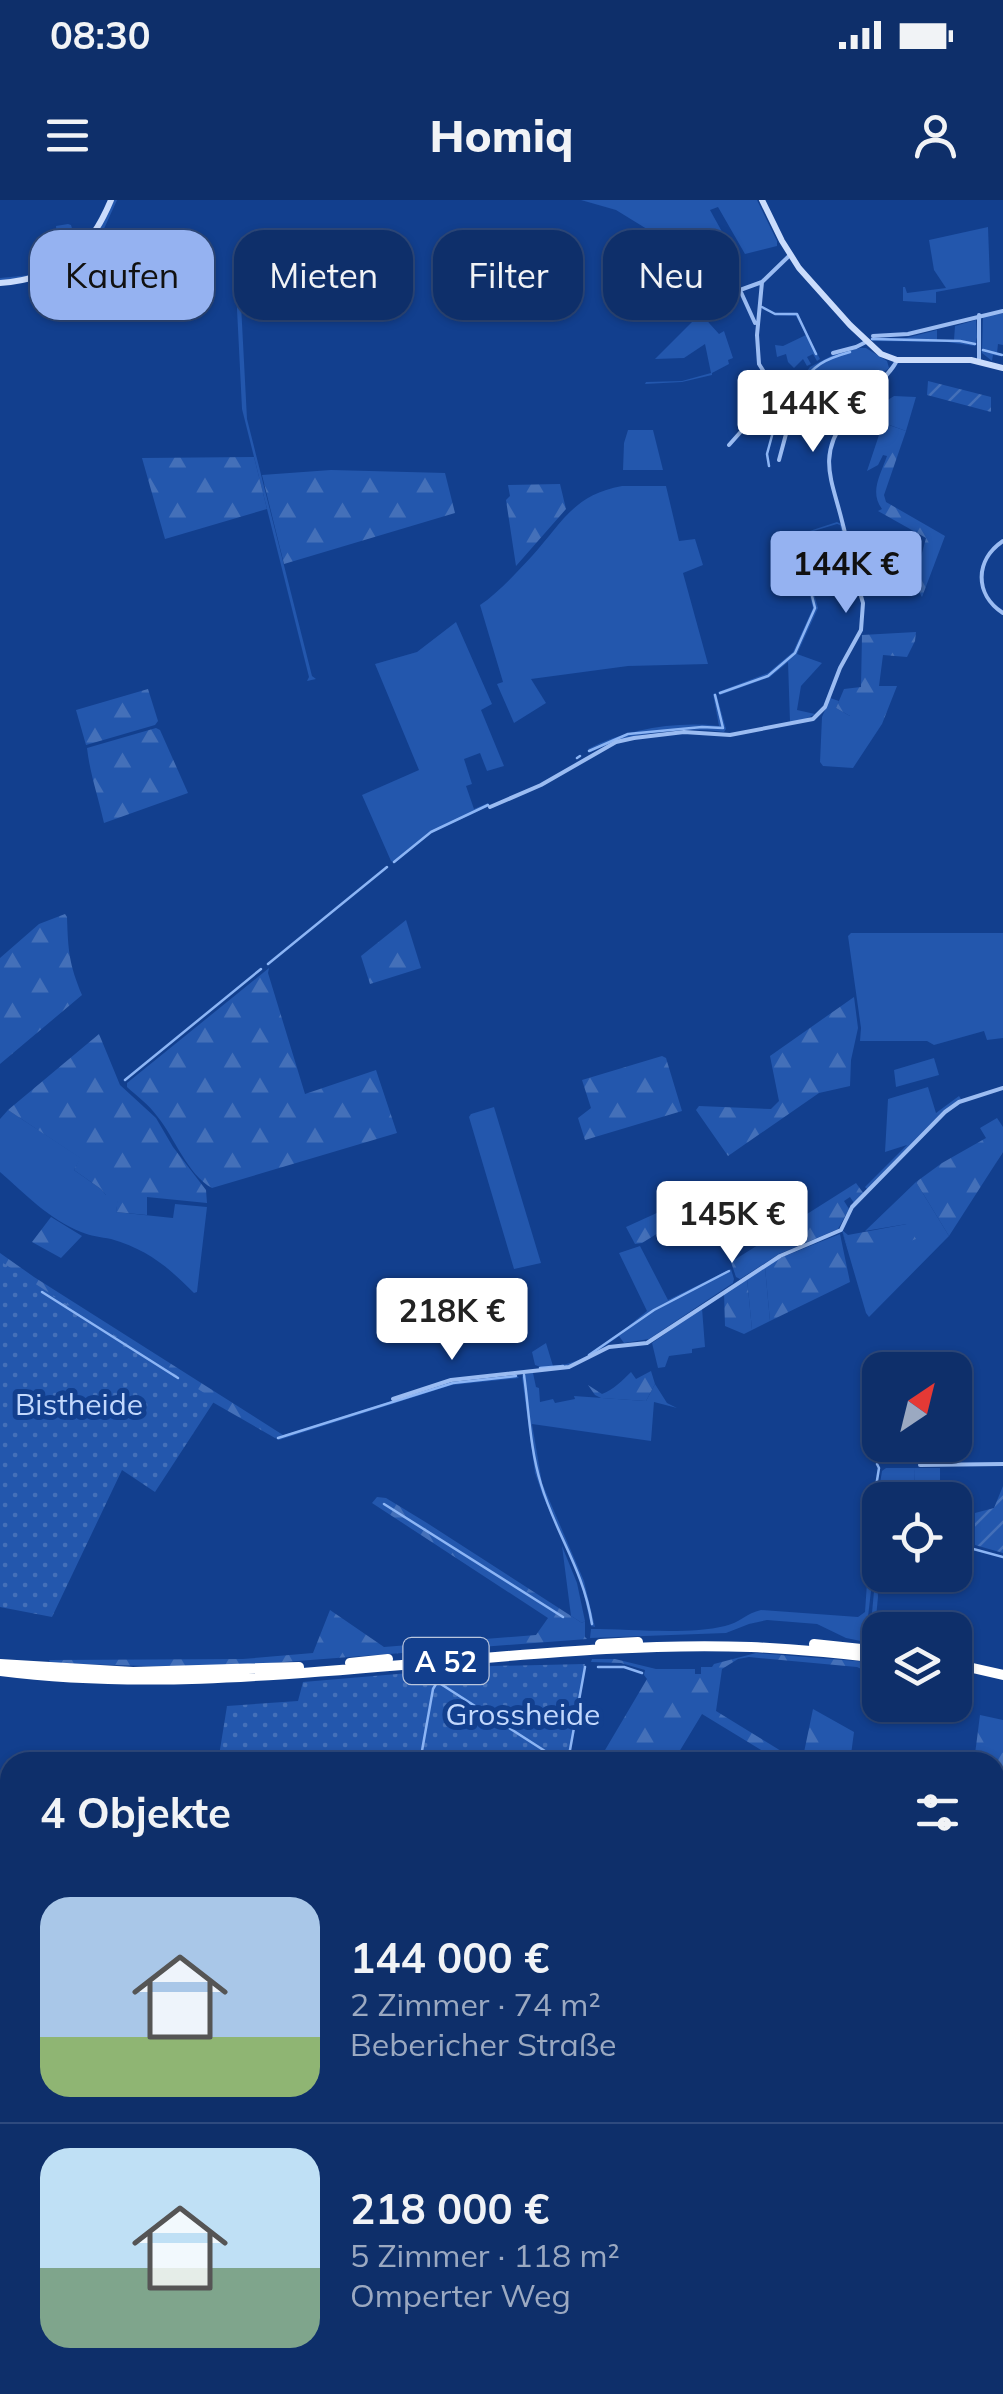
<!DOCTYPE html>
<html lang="de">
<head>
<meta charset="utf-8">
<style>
  :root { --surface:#0e2f6a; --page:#1c3b72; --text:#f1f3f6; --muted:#9ba9c1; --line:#2e4a7e; --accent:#95b2f1 }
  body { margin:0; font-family:Mulish,sans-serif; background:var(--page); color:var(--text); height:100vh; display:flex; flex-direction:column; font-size:38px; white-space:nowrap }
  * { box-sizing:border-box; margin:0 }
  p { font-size:32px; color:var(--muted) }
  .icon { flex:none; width:55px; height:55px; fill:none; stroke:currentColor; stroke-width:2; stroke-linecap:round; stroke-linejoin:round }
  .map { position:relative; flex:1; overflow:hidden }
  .drawer { position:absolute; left:0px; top:1552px; width:1005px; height:642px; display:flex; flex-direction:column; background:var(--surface); border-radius:30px 30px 0 0; box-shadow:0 2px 8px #0004,0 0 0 2px var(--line) }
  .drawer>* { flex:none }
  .banner { position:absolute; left:30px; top:30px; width:945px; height:90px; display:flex; gap:20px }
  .needle { width:65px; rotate:35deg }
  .buttons { position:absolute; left:862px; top:1152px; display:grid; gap:20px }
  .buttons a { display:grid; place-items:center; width:110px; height:110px; border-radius:20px; background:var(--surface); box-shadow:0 2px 8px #0004,0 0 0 2px var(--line); font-size:50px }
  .price { position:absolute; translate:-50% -85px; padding:0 22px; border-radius:10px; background:#fff; color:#222; font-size:32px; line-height:65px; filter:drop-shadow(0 2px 5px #0008) }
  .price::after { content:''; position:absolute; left:50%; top:60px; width:30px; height:22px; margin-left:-15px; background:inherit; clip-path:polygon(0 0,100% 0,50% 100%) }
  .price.on { background:var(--accent); color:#111 }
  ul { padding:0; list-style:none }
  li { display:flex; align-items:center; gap:30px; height:250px; padding:0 40px }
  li+li { border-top:2px solid var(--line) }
  li span { display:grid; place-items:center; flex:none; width:280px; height:200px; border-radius:30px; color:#555 }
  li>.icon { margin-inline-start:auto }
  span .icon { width:120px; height:120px; fill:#fffc; stroke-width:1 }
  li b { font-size:42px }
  h2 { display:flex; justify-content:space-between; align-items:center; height:120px; padding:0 40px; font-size:42px }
  .pill { padding:0 35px; border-radius:30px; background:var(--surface); box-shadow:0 2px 8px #0004,0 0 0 2px var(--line); font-size:35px; line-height:90px }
  .pill.on { background:var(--accent); color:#111 }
  .status { display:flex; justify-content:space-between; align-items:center; height:70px; padding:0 50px; background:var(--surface); direction:ltr }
  .status svg { height:28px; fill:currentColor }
  header { display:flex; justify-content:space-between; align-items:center; height:130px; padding:0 40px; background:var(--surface); font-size:45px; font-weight:800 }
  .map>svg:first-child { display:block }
  .grass { fill:#2357ad }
  .forest { fill:url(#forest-firs) }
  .park { fill:url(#park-dots) }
  .garden { fill:url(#garden-furrows) }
  .water { fill:url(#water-waves); stroke:#8cb5f5; stroke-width:2.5 }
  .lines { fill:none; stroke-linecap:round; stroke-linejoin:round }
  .stream { stroke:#8cb5f5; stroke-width:2.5 }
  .street { stroke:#9bbcf2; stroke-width:4 }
  .secondary { stroke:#cadcfc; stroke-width:6 }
  .highway { stroke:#fff; stroke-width:10 }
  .labels { text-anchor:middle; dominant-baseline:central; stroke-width:10; stroke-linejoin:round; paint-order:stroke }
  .shield { fill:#123f8e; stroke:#b8c5dd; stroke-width:2.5 }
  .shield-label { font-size:28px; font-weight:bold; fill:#fff }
  .park-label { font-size:30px; fill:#c2d8fd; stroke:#123f8e }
</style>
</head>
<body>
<div class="status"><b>08:30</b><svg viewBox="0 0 49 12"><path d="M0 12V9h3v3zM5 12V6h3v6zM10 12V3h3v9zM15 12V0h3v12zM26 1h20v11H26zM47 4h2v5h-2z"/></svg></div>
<header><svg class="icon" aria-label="menu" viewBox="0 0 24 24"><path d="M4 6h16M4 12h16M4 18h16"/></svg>Homiq<svg class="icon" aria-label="person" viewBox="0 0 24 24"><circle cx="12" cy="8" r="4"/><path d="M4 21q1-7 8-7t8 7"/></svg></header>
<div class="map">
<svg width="1003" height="2194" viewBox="0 0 1003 2194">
  <defs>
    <pattern id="forest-firs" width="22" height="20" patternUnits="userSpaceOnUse" patternTransform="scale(2.5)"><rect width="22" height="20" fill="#2357ad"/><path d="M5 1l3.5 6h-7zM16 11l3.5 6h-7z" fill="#4470b9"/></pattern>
    <pattern id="park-dots" width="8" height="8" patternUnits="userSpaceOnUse" patternTransform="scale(2.5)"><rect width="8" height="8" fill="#2357ad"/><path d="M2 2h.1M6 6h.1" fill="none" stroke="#4470b9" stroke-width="1.8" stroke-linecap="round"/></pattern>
    <pattern id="garden-furrows" width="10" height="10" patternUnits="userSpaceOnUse" patternTransform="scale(2.5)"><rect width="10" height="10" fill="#2357ad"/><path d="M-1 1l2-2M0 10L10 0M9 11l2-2" fill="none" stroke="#4470b9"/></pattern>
    <pattern id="water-waves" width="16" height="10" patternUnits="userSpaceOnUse" patternTransform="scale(2.5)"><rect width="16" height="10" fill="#2d4e89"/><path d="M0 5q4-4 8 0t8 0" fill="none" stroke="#4c699b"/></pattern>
  </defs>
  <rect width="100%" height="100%" fill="#123f8e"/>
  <!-- grass -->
  <path class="grass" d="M 114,0 L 117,0 L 103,31 L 125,38 L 128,32 L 132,33 L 134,29 L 140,31 L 133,51 L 110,70 L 76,66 L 75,58 L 98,32 Z
    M 581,0 L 757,0 L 777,41 L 777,46 L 745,54 L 718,7 L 710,10 L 736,57 L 707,66 L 616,10 Z
    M 68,24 L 71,25 L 74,35 L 93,31 C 61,69 49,74 0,81 L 0,78 L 30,75 L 59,61 L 56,26 Z
    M 988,27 L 990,82 L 936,92 L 936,103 L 903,101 L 903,87 L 905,87 L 907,93 L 946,88 L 934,70 L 929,40 Z
    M 174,48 L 201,55 L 197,69 L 115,70 L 140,49 L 169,60 Z
    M 239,66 L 247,219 L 312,476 L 316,479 L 307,481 L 309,477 L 242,209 L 235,69 Z
    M 723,91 L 701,114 L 719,134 L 724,131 L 733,158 L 728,160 L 729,164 L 712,173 L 712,175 L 682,182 L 645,184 L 646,182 L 682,181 L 711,173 L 705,144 L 684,158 L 655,159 Z
    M 762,106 L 776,113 L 797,114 L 820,159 L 817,161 L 813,154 L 807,157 L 811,164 L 807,166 L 803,159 L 794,168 L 788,162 L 786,154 L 777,157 L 775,145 L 783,146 L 806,135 L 796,116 L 775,115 Z
    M 1003,113 L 1003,145 L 998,144 L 997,153 L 1003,154 L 1002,156 L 993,155 L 992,161 L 982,153 L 983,116 Z
    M 976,120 L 977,137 L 975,146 L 947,142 L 872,141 L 871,138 L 906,138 L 937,130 L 937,141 L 954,140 L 955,126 Z
    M 860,148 L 866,148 L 887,161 L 889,168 L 870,184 L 868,172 L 855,172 L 855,187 L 849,195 L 850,199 L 822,189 L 799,192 L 784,188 L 796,185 L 810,167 L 835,154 Z
    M 894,196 L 916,197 L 906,231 L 884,223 L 881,228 L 878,228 L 888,207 L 883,203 Z
    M 628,230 L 653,230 L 663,270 L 623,270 L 624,243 Z
    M 622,286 L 666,286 L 679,341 L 695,339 L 703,365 L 683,373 L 708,464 L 628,466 L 531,479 L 546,503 L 514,523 L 497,484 L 503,482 L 480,405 C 498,393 517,372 532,356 C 562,323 573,295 622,286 Z
    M 837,322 L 841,324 L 846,350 L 840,325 L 837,324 L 814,331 L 822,362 L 807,368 L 818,408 L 797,454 L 822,463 L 801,486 L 797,510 L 815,514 L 806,519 L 790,522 L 788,462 L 770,477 L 720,495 L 718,492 L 768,473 L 793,452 L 813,408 L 803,369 L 787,375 L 779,341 Z
    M 456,422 L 492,504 L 481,510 L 504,566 L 487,571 L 480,553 L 464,559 L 472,584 L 466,586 L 474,609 L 488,603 L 489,606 L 431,633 L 395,663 L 391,661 L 362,595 L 419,570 L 375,464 L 417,452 Z
    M 716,493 L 726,529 L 724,532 C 680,526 631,532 591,552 L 588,549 C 627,529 675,521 719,526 L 713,494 Z
    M 830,498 L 839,501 L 836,508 L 850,516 L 850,524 L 882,524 L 853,568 L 823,566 L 820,562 L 822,517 Z
    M 851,733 L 1003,733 L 1003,838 L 987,840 L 984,831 L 934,845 L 927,841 L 860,841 L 861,828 L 848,736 Z
    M 934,858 L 939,875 L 896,887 L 894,870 Z
    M 928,887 L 936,913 L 959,896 L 961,899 L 934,921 L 868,990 L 865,987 L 907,945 L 885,952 L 888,899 Z
    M 494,907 L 541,1063 L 514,1069 L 469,917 L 471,914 Z
    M 8,910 L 81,958 L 74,970 L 101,989 L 106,995 L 119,995 L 116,1012 L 173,1018 L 175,1004 L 207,1007 L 197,1092 L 194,1093 C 167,1066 148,1050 111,1039 C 101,1037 90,1036 81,1032 C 50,1020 24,993 0,972 L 0,919 Z
    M 916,982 L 949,1036 L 869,1117 L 866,1113 L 842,1031 L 853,1061 L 907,1024 L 865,1031 Z
    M 640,1046 L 668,1100 L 731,1069 L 734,1079 L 733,1083 L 649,1139 L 624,1143 L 619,1136 C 596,1153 564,1177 535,1165 L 532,1152 L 546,1143 L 553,1166 C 590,1164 619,1133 647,1111 L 619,1053 Z
    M 765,1067 L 770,1121 L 752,1130 L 747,1078 Z
    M 702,1108 L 705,1147 L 692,1149 L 692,1153 L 669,1156 L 665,1167 L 658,1168 L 652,1143 Z
    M 533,1173 L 536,1187 L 539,1188 L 540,1202 L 553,1199 L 555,1203 L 575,1199 L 574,1196 L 646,1201 L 655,1184 L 667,1203 L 677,1208 L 654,1202 L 651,1241 L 532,1224 L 542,1283 L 584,1381 L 595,1427 L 591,1426 L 581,1382 L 543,1296 L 535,1273 L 522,1177 L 525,1174 Z
    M 516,1175 L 519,1178 L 452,1185 L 279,1240 L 275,1238 L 452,1182 Z
    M 914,1268 L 940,1268 L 940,1300 L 915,1300 Z
    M 875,1325 L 878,1397 L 874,1438 L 880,1440 L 880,1445 L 846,1438 L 817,1424 L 767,1420 L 749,1424 L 726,1433 L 590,1438 L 591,1429 C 631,1429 688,1435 725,1426 C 739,1423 747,1413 761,1410 L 858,1417 L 865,1412 L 870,1339 L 871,1391 L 866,1434 L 870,1435 L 874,1391 Z
    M 562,1346 L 577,1383 L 585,1421 L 582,1423 L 571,1416 Z"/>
  <!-- forest -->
  <path class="forest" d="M 883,223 L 906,231 L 884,295 L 886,302 L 945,336 L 922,397 L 914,383 L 926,338 L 878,311 L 882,309 C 869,292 881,274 887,256 L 883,255 L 878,265 L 867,271 Z
    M 254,257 L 267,309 L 165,339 L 142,258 Z
    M 331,270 L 445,273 L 455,313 L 284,364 L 262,275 Z
    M 560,284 L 566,309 L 516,366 L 506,300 L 510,296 L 508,285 Z
    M 916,432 L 915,441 L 907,457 L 883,455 L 879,486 L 897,486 L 882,524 L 849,524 L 850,516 L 836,508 L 844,489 L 861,487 L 862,435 Z
    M 148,489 L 158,521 L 155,525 L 86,545 L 76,510 Z
    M 156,528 L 160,530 L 188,593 L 104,623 C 98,596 90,574 87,548 Z
    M 65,714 L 67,717 C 68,750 69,764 82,795 L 0,864 L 0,758 L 39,724 Z
    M 406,720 L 421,768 L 370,784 L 361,756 Z
    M 269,768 L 268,773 L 305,894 L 376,870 L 397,933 L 212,988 C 187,974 175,938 157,916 C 149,905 137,896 127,887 L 127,883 Z
    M 854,797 L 858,828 L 851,860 L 850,886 L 819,893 L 728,956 L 696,910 L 699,906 L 771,909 L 779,901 L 770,856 Z
    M 99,834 L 120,885 L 156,918 L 173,947 L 206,990 L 207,1003 L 147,997 L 147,1015 L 116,1012 L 118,995 L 106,995 L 101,989 L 74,970 L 80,958 L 8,910 Z
    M 662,856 L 666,858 L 682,911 L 585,940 L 578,918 L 591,908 L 582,880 Z
    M 997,918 L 1003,927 L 1003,952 L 949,1036 L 916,982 L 942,963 L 986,938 L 980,928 Z
    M 856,983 L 864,994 L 854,1003 L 850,997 L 844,1001 L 849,1009 L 838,1029 L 779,1054 L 740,1079 L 736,1077 L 731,1062 Z
    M 692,997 L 697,1009 L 642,1043 L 635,1044 L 626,1027 Z
    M 51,1017 L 82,1036 L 61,1058 L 32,1042 Z
    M 907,1024 L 916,1039 L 852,1062 L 842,1030 L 848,1035 Z
    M 840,1034 L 850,1082 L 770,1121 L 765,1067 L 780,1058 Z
    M 0,1053 L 34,1077 L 283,1235 L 275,1238 L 186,1187 L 0,1113 Z
    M 747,1078 L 752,1130 L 744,1134 L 725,1126 L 724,1092 Z
    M 651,1171 L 655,1184 L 646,1201 L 601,1198 L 595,1195 L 588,1185 L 602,1194 C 613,1190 623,1180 631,1172 L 636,1179 Z
    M 886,1268 L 914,1268 L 915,1300 L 880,1300 L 880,1321 L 875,1316 L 882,1271 Z
    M 377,1297 L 386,1298 L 427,1323 L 582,1423 L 585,1421 L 585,1437 L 587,1439 L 271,1463 L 178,1467 L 50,1463 L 49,1460 L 243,1459 L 313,1453 L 330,1410 L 384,1447 L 536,1435 L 548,1418 L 372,1303 Z
    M 756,1453 L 880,1463 L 880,1470 L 871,1469 L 866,1471 L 857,1467 L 749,1457 L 738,1459 L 722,1469 L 716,1511 L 799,1562 L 781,1562 L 702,1514 L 673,1562 L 598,1562 L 647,1479 L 644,1475 L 645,1470 L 621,1463 L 591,1462 L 592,1459 L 615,1459 L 656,1469 L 695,1469 L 695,1474 L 701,1474 L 701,1467 L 712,1467 L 714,1464 Z
    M 813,1509 L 854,1532 L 850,1562 L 802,1562 Z
    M 980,1515 L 1003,1520 L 1003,1572 L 996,1578 L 995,1562 L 974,1562 Z
    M 995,1580 L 1003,1581 L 1003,1683 L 995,1680 Z"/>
  <!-- park -->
  <path class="park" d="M 0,1061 L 215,1200 L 155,1292 L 122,1270 L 52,1417 L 0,1407 Z
    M 585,1464 L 568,1562 L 218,1562 L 227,1506 L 298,1501 L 303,1482 L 492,1466 Z"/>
  <!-- garden -->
  <path class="garden" d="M 928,181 L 991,197 L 991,212 L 927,195 Z
    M 1003,1286 L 1003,1353 L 975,1345 L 975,1313 L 994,1308 Z
    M 4,1968 L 10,1976 L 10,2124 L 6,2126 L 0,2115 L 0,1970 Z"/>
  <!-- water -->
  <path class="water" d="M 805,335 L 812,343 L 816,358 L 790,368 L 784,343 Z"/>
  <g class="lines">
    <!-- stream -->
    <path class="stream" d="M 655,31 L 705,63
      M 762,107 L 775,114 L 797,114 L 816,154
      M 872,139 L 960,141 L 975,144
      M 983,150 L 1002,155
      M 787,190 L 799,187 C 813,165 825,159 850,152
      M 769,266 L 767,254 L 783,195
      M 720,493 L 768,476 L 795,453 L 815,408 L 805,368
      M 589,551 L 628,534 L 702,527 L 723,528 L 715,495
      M 577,558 L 580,556
      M 394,662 L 431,632 L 488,605
      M 268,764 L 387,667
      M 125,880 L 261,769
      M 42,1092 L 178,1178
      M 589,1155 L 654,1110 L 729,1071
      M 540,1168 L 563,1166
      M 524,1175 C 529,1211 530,1249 541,1284 C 556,1335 583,1368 592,1424
      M 878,1226 L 881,1258 L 878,1261
      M 278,1238 L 453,1183 L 516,1176
      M 384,1304 L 563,1417
      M 870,1324 L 879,1268 L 877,1264
      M 879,1325 L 880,1325
      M 955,1344 L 1003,1357
      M 598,1467 L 624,1467 L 642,1473
      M 433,1479 L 562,1562
      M 568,1561 L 585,1467
      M 420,1562 L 433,1489 L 436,1484"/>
    <!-- street -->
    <path class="street" d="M 762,82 L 757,135 L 759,164 L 764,172 L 786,192 L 798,195 L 822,192 L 857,205
      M 725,87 L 740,90 L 755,123
      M 740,90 L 762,82 L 790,55
      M 873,136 L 908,134 L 1003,111
      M 833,153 L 856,147 L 866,142
      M 979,161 L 979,115
      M 729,245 L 762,208 L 782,190
      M 779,260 L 786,234 L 783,223 L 798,195
      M 1003,341 C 975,360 974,394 1003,413
      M 490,607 L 541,585 L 616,542 L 634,538 L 684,532 L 730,535 L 813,519 L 825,507 L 840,468 L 861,430 L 863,403 C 855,376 849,348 842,321 C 832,280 817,256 846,218 C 858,202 892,174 897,160
      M 393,1199 L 451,1180 L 569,1167 L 609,1147 L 647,1143 L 780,1056 L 841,1030 L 852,1007 L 945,912 L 959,902 L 1003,888
      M 920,1265 L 1003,1264
      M 995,1954 L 1003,1956
      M 995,2079 L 1002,2035
      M 995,2121 L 1003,2122
      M 0,2130 L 10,2125
      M 995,2167 L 1003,2170
      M 204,2185 L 208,2194
      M 321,2194 L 322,2185
      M 410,2194 L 412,2185
      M 468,2194 L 468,2185
      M 820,2194 L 822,2185
      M 900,2194 L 901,2185"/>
    <!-- secondary -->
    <path class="secondary" d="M 762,0 L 782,41 L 799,68 L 850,125 L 881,154 L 897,160 L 971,160 L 1003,168
      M 0,83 C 58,79 89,53 111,0
      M 0,1950 L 10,1965
      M 995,2034 L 1003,2035
      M 151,2185 L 156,2194"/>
    <!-- highway -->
    <path class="highway" d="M 600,1444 L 638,1442
      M 814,1444 L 880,1451
      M 350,1463 L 388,1459
      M 0,1464 L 133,1472 L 299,1467
      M 955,1464 L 1003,1475
      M 0,1471 C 141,1489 284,1475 425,1463 C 533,1454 643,1443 751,1447 C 794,1449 837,1453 880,1458"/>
  </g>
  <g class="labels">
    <!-- shield labels -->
    <rect class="shield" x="403.5" y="1438" width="85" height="46" rx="8"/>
    <g class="shield-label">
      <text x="446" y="1461">A 52</text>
    </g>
    <!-- park labels -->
    <g class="park-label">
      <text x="79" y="1204">Bistheide</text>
      <text x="523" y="1514">Grossheide</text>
    </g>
  </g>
</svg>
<div class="buttons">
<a><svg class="needle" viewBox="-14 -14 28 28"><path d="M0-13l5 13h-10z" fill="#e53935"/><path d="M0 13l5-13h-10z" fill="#9ba9c1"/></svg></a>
<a><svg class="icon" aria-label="locate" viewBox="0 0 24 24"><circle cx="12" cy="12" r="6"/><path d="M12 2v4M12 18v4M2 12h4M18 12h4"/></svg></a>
<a><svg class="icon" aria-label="layers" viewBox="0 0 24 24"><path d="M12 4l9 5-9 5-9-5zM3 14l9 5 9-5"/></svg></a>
</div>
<b class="price" style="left:813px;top:255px">144K €</b>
<b class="price on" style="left:846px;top:416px">144K €</b>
<b class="price" style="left:732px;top:1066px">145K €</b>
<b class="price" style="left:452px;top:1163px">218K €</b>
<div class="banner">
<a class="pill on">Kaufen</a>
<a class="pill">Mieten</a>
<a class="pill">Filter</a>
<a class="pill">Neu</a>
</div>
<section class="drawer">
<h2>4 Objekte<svg class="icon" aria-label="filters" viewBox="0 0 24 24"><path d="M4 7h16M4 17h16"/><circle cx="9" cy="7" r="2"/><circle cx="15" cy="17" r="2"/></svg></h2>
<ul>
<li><span style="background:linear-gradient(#a9c7e8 70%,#8fb573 0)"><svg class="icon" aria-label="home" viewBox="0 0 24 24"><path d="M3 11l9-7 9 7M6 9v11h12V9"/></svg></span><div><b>144 000 €</b><p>2 Zimmer · 74 m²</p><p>Bebericher Straße</p></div></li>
<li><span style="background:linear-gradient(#bfe0f5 60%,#7fa58c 0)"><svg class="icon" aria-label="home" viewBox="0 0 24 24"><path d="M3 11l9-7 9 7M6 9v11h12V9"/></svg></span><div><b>218 000 €</b><p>5 Zimmer · 118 m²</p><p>Omperter Weg</p></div></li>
</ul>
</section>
</div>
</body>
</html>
